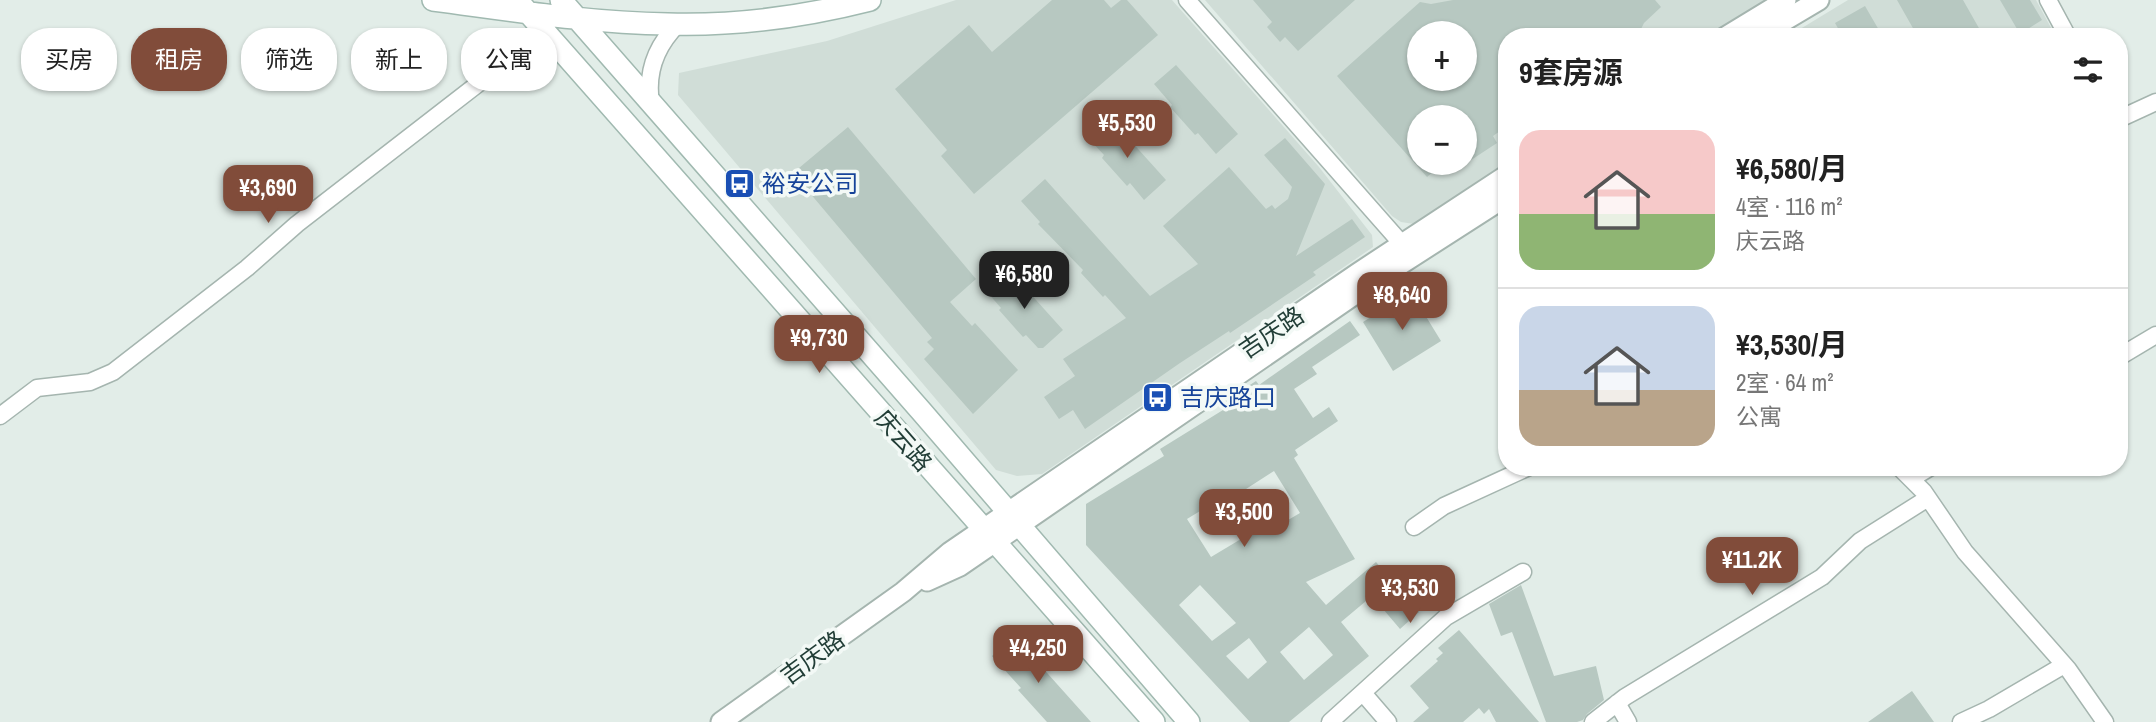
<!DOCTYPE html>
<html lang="zh">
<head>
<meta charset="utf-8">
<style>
  :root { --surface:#fff; --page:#f6f6f6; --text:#222; --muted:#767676; --line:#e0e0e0; --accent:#814c3a }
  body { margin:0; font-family:"Archivo Narrow","Noto Sans SC",sans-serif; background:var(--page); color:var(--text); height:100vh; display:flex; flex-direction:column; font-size:26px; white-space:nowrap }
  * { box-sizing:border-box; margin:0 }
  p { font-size:23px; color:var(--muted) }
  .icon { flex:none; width:38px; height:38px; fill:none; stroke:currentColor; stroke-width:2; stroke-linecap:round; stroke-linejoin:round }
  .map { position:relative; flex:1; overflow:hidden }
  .panel { position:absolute; left:1498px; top:28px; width:630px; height:448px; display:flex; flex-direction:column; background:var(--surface); border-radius:28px; box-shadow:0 2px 5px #0004 }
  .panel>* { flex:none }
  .hud { position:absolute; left:21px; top:28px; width:665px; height:63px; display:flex; gap:14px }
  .tools { position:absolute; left:1407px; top:21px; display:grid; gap:14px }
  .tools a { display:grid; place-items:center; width:70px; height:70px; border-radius:50%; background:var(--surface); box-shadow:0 2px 5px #0004; font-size:35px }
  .price { position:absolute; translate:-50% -60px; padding:0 16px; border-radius:14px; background:var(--accent); color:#fff; font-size:23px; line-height:46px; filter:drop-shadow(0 2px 4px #0008) }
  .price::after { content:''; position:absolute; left:50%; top:42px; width:21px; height:16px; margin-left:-10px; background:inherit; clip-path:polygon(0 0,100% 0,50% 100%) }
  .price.current { background:#222; color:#fff }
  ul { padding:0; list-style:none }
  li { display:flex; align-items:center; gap:21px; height:175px; padding:0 21px }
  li+li { border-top:2px solid var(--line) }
  li span { display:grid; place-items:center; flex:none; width:196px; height:140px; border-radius:21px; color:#555 }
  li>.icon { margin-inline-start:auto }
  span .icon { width:84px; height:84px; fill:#fffc; stroke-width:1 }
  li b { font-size:30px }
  h2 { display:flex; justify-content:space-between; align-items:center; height:84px; padding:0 21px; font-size:30px }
  .pill { padding:0 24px; border-radius:28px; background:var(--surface); box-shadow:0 2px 5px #0004; font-size:24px; line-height:63px }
  .pill.current { background:var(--accent); color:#fff }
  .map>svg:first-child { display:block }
  .built { fill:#d0ddd7; fill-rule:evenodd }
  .building { fill:#b7c8c1; fill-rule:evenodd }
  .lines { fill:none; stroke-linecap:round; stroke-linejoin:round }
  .minor-casing { stroke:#a5b5af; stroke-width:19 }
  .tertiary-casing { stroke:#a5b5af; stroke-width:23 }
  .secondary-casing { stroke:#a0b9b0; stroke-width:24 }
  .minor { stroke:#fff; stroke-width:16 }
  .tertiary { stroke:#fff; stroke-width:19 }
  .secondary { stroke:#fff; stroke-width:21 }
  .labels { text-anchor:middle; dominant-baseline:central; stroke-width:7; stroke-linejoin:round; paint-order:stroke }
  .transit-label { font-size:24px; fill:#164399; stroke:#f3f9f6; text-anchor:start }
  .street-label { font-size:24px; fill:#223e37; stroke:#f3f9f6 }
</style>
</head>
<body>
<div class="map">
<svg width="2156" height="722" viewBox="0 0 2156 722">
  <rect width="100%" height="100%" fill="#e2ede8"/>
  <!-- built -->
  <path class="built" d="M 956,0 L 1172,0 L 1319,167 L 1372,235 L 1373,247 L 1042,474 L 1017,476 L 996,470 L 678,95 L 679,73 L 827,41 Z
    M 1205,0 L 1765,0 L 1708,37 L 1507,37 L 1507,167 L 1421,222 L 1414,224 L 1401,222 L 1392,216 ZM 1419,33 L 1465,33 L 1465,79 L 1419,79 ZM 1419,117 L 1465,117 L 1465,163 L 1419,163 Z
    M 1848,0 L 2036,0 L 2056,37 L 1787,37 Z"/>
  <!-- building -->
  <path class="building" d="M 1052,0 L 1104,0 L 1111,8 L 1121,0 L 1127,0 L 1158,35 L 974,194 L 941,156 L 947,150 L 895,89 L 969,25 L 992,52 Z
    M 1253,0 L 1355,0 L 1298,51 L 1285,37 L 1280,42 L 1267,27 L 1272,22 Z
    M 1453,0 L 1655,0 L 1661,7 L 1644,23 L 1637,37 L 1507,37 L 1507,126 L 1493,136 L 1497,143 L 1465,164 L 1465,117 L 1419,117 L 1419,163 L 1443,163 L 1427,177 L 1337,76 L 1420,2 L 1431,4 ZM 1419,33 L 1465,33 L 1465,79 L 1419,79 Z
    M 1897,0 L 1963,0 L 1984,37 L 1918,37 Z
    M 2000,0 L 2030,0 L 2042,20 L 2020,34 Z
    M 1865,6 L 1883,37 L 1843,37 L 1835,23 Z
    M 1176,65 L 1238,134 L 1216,154 L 1198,133 L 1195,135 L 1170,107 L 1172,105 L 1154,84 Z
    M 1112,120 L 1166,180 L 1144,200 L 1130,183 L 1127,186 L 1102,158 L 1104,155 L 1090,140 Z
    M 848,127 L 976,279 L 950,302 L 972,326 L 975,323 L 1018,370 L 973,414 L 924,359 L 934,349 L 927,342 L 932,338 L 793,173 Z
    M 1285,138 L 1325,184 L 1296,256 L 1352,219 L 1365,237 L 1313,272 L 1316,275 L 1230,333 L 1229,331 L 1180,363 L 1085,429 L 1073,410 L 1059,419 L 1044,397 L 1075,376 L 1063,359 L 1126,318 L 1105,295 L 1103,297 L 1081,273 L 1083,270 L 1038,224 L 1040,222 L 1021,201 L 1045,179 L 1150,296 L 1198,264 L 1163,226 L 1229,167 L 1266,209 L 1272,205 L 1275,209 L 1288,199 L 1292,187 L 1264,155 Z
    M 1010,271 L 1063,330 L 1043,348 L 1038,348 L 1026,335 L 1023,337 L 999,310 L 1001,308 L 987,292 Z
    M 1411,292 L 1441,341 L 1393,371 L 1363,322 Z
    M 1350,321 L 1360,335 L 1312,367 L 1317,374 L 1294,389 L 1313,418 L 1329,407 L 1338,421 L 1295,450 L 1298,455 L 1294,458 L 1355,559 L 1306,582 L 1326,605 L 1376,562 L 1419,612 L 1400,629 L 1372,596 L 1341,622 L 1369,656 L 1289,722 L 1250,722 L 1086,545 L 1086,504 L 1164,456 L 1160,449 L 1223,410 L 1219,405 L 1256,381 L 1259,385 ZM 1274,471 L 1300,513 L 1271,530 L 1246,489 ZM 1228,494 L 1251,533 L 1211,557 L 1187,519 ZM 1200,585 L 1236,623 L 1212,641 L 1179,605 ZM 1309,627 L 1333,655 L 1304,680 L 1280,652 ZM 1249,638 L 1267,662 L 1248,679 L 1226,656 Z
    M 1521,585 L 1554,676 L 1596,666 L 1604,700 L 1587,714 L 1583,720 L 1577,722 L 1546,722 L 1512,632 L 1501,636 L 1489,604 Z
    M 1459,630 L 1467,639 L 1539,722 L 1496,722 L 1489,709 L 1484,714 L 1479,708 L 1463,722 L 1413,722 L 1429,708 L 1410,686 L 1438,661 L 1436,659 L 1443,653 L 1438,648 Z
    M 1014,636 L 1091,722 L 1047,722 L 1018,690 L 1021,688 L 992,656 Z
    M 1912,691 L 1934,722 L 1868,722 Z"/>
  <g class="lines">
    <defs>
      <path id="minor" d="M 1187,0 L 1402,244
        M 2048,0 L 2068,37
        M 651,103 C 646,72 656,46 678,24
        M 2119,119 L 2156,102
        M 2119,357 L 2156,335
        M 0,416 L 37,388 L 90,382 L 113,372 L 247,268 L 297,224 L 545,32
        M 1899,467 L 1924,492 L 1965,552 L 2068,669 L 2105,722
        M 1911,479 L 1931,467
        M 1414,527 L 1444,506 L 1529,467
        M 1363,693 L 1388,722
        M 1617,703 L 1628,722
        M 1330,722 L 1446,617 L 1523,572
        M 1593,722 L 1625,697 L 1822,577 L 1860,541 L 1928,498
        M 1961,722 L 1989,709 L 2064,665"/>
      <path id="tertiary" d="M 1725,37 L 1786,0
        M 1757,37 L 1819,0
        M 927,581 L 960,566 L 1367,286 L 1507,196
        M 721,722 L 903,592 L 950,552 L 1358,273 L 1507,175"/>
      <path id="secondary" d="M 433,0 C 510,10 589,23 668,24 C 736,26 803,17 870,0
        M 517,0 L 1154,722
        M 561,0 L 922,412 L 1189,722"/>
    </defs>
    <!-- minor casing -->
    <use href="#minor" class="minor-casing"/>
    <!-- tertiary casing -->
    <use href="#tertiary" class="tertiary-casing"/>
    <!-- secondary casing -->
    <use href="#secondary" class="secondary-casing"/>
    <!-- minor -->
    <use href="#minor" class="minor"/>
    <!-- tertiary -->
    <use href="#tertiary" class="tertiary"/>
    <!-- secondary -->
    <use href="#secondary" class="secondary"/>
  </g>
  <!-- icons -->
  <defs>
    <symbol id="bus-square" viewBox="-11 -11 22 22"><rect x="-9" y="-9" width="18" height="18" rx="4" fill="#1a4fb4" stroke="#f3f9f6"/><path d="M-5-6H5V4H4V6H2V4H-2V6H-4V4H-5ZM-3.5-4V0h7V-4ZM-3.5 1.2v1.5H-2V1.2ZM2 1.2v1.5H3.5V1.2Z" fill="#fff"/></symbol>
  </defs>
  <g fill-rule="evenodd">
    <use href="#bus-square" x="722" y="166" width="35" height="35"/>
    <use href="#bus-square" x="1140" y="380" width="35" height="35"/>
  </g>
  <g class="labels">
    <!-- transit labels -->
    <g class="transit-label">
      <text x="762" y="183">裕安公司</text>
      <text x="1180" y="397">吉庆路口</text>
    </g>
    <!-- street labels -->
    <g class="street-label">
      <text transform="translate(1271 332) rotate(-34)">吉庆路</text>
      <text transform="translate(904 440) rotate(49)">庆云路</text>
      <text transform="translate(812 657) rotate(-36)">吉庆路</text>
    </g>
  </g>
</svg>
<div class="tools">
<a>+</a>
<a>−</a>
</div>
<b class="price" style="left:1127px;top:160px">¥5,530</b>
<b class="price" style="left:268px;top:225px">¥3,690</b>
<b class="price current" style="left:1024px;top:311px">¥6,580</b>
<b class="price" style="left:1402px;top:332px">¥8,640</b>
<b class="price" style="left:819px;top:375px">¥9,730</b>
<b class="price" style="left:1244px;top:549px">¥3,500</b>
<b class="price" style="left:1752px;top:597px">¥11.2K</b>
<b class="price" style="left:1410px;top:625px">¥3,530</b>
<b class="price" style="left:1038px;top:685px">¥4,250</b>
<div class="hud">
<a class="pill">买房</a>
<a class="pill current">租房</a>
<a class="pill">筛选</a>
<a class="pill">新上</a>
<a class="pill">公寓</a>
</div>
<section class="panel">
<h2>9套房源<svg class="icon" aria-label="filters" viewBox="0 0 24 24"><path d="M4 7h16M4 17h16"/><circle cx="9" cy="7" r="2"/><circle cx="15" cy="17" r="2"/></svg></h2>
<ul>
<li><span style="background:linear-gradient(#f6c9c9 60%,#8fb573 0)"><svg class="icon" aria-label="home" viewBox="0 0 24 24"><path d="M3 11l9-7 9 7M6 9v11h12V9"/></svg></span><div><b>¥6,580/月</b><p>4室 · 116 m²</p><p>庆云路</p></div></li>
<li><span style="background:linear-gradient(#c9d6e8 60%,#b9a48a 0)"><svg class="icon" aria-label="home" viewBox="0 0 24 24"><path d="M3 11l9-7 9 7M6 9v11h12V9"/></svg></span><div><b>¥3,530/月</b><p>2室 · 64 m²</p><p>公寓</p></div></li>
</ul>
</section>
</div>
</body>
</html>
